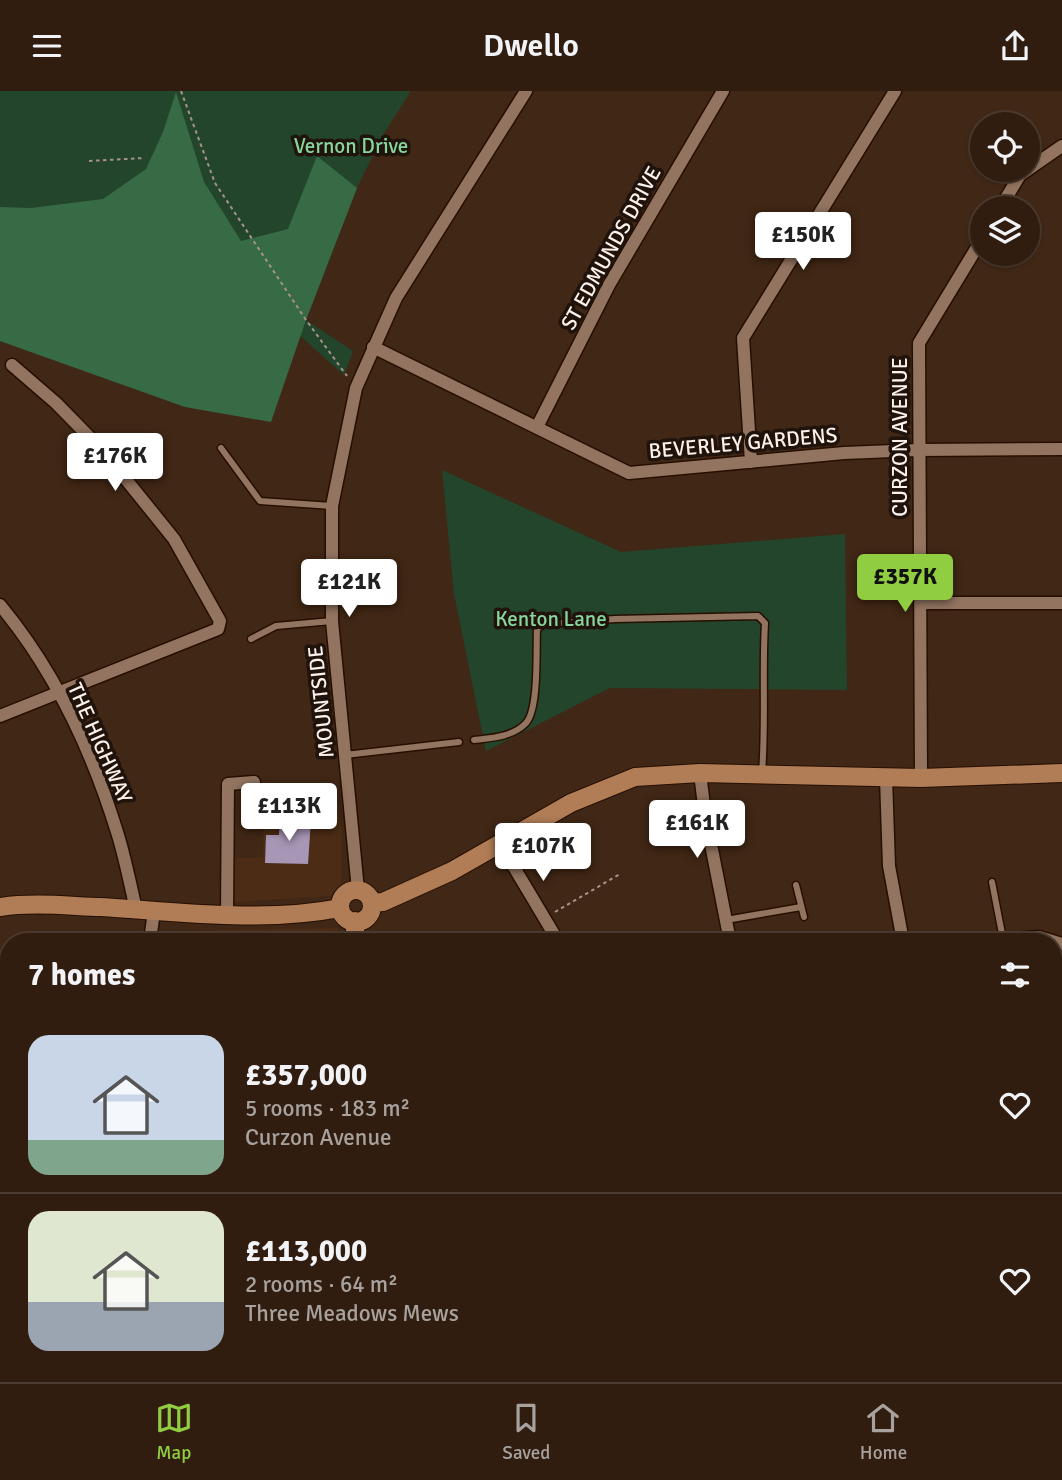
<!DOCTYPE html>
<html lang="en">
<head>
<meta charset="utf-8">
<style>
  :root { --surface:#311d10; --page:#392619; --text:#f1f3f6; --muted:#a8a29f; --line:#4c3b30; --accent:#91cd40 }
  body { margin:0; font-family:Signika,sans-serif; background:var(--page); color:var(--text); height:100vh; display:flex; flex-direction:column; font-size:26px; white-space:nowrap }
  * { box-sizing:border-box; margin:0 }
  p { font-size:23px; color:var(--muted) }
  .icon { flex:none; width:38px; height:38px; fill:none; stroke:currentColor; stroke-width:2; stroke-linecap:round; stroke-linejoin:round }
  .map { position:relative; flex:1; overflow:hidden }
  .details { position:absolute; left:0px; top:842px; width:1062px; height:450px; display:flex; flex-direction:column; background:var(--surface); border-radius:28px 28px 0 0; box-shadow:0 2px 5px #0004,0 0 0 2px var(--line) }
  .details>* { flex:none }
  .tools { position:absolute; left:970px; top:21px; display:grid; gap:14px }
  .tools a { display:grid; place-items:center; width:70px; height:70px; border-radius:50%; background:var(--surface); box-shadow:0 2px 5px #0004,0 0 0 2px var(--line); font-size:35px }
  .price { position:absolute; translate:-50% -60px; padding:0 16px; border-radius:7px; background:#fff; color:#222; font-size:23px; line-height:46px; filter:drop-shadow(0 2px 4px #0008) }
  .price::after { content:''; position:absolute; left:50%; top:42px; width:21px; height:16px; margin-left:-10px; background:inherit; clip-path:polygon(0 0,100% 0,50% 100%) }
  .price.on { background:var(--accent); color:#111 }
  ul { padding:0; list-style:none }
  li { display:flex; align-items:center; gap:21px; height:175px; padding:0 28px }
  li+li { border-top:2px solid var(--line) }
  li span { display:grid; place-items:center; flex:none; width:196px; height:140px; border-radius:21px; color:#555 }
  li>.icon { margin-inline-start:auto }
  span .icon { width:84px; height:84px; fill:#fffc; stroke-width:1 }
  li b { font-size:30px }
  h2 { display:flex; justify-content:space-between; align-items:center; height:84px; padding:0 28px; font-size:30px }
  header { display:flex; justify-content:space-between; align-items:center; height:91px; padding:0 28px; background:var(--surface); font-size:32px; font-weight:600 }
  .menu { display:flex; justify-content:space-around; align-items:center; height:98px; border-top:2px solid var(--line); background:var(--surface); font-size:19px; color:var(--muted) }
  .menu a { display:grid; justify-items:center; gap:4px }
  .menu .on { color:var(--accent) }
  .map>svg:first-child { display:block }
  .built { fill:#4c2c15 }
  .green { fill:#23452c }
  .forest { fill:#366b45 }
  .building { fill:#a796b5 }
  .lines { fill:none; stroke-linecap:round; stroke-linejoin:round }
  .lane-casing { stroke:#270f00; stroke-width:9 }
  .street-casing { stroke:#270f00; stroke-width:15 }
  .secondary-casing { stroke:#270f00; stroke-width:20 }
  .path { stroke:#a69488; stroke-width:2; stroke-dasharray:3.5 3.5; stroke-linecap:butt }
  .lane { stroke:#927460; stroke-width:6 }
  .street { stroke:#927460; stroke-width:12 }
  .secondary { stroke:#b07d57; stroke-width:18 }
  .labels { text-anchor:middle; dominant-baseline:central; stroke-width:7; stroke-linejoin:round; paint-order:stroke }
  .park-label { font-size:21px; fill:#86d59a; stroke:#1f130b }
  .street-label { font-size:21px; fill:#fdf2eb; stroke:#1f130b }
</style>
</head>
<body>
<header><svg class="icon" aria-label="menu" viewBox="0 0 24 24"><path d="M4 6h16M4 12h16M4 18h16"/></svg>Dwello<svg class="icon" aria-label="share" viewBox="0 0 24 24"><path d="M12 15V3M7 8l5-5 5 5M5 13v7h14v-7"/></svg></header>
<div class="map">
<svg width="1062" height="1291" viewBox="0 0 1062 1291">
  <rect width="100%" height="100%" fill="#412715"/>
  <!-- built -->
  <path class="built" d="M 264,712 L 338,712 L 342,740 L 341,795 L 331,805 L 234,811 L 234,767 L 263,767 Z
    M 338,837 L 340,850 L 173,850 L 173,840 Z
    M 1062,1069 L 1062,1146 L 1054,1141 L 1054,1071 Z"/>
  <!-- green -->
  <path class="green" d="M 0,0 L 411,0 L 383,44 L 357,97 L 306,229 L 353,260 L 344,284 L 300,245 L 185,316 L 0,250 Z
    M 442,379 L 621,461 L 845,443 L 847,599 L 610,597 L 486,660 L 454,503 Z"/>
  <!-- forest -->
  <path class="forest" d="M 176,1 L 204,91 L 241,150 L 288,138 L 317,65 L 357,97 L 306,229 L 271,331 L 185,316 L 0,250 L 0,116 L 31,117 L 103,108 L 146,78 L 163,41 Z"/>
  <!-- building -->
  <path class="building" d="M 280,729 L 311,729 L 308,773 L 265,772 L 266,744 L 279,744 Z"/>
  <g class="lines">
    <defs>
      <path id="lane" d="M 221,357 L 260,410 L 332,415
        M 251,548 L 276,535 L 332,530
        M 474,649 C 491,647 513,646 526,632 C 539,618 536,559 537,538 L 544,533 L 615,528 L 758,525 L 765,532 C 762,582 766,632 762,682
        M 345,664 L 459,651
        M 992,791 L 1003,848
        M 796,794 L 804,826
        M 726,829 L 801,816"/>
      <path id="street" d="M 1000,117 L 1020,84 L 1062,55
        M 373,256 L 629,382 L 844,362 L 918,359 L 1062,358
        M 537,336 L 609,194 L 723,0
        M 751,371 L 743,247 L 895,0
        M 922,512 L 1062,512
        M 0,514 C 54,579 92,660 117,741 C 125,766 130,793 136,818
        M 0,625 L 218,538 L 220,530 L 174,448 L 103,360 L 56,312 L 12,274
        M 700,682 L 705,723 L 730,850
        M 886,687 L 889,775 L 903,850
        M 921,687 L 919,252 L 982,148
        M 499,751 L 558,850
        M 358,799 L 332,530 L 332,415 L 356,297 L 396,207 L 526,0
        M 227,823 L 228,693 L 254,691
        M 150,850 L 154,820
        M 986,850 L 1039,846 L 1062,853
        M 1054,917 L 1062,917
        M 1054,991 L 1062,994
        M 0,1107 L 9,1105
        M 1054,1233 L 1062,1238
        M 806,1283 L 821,1291
        M 298,1285 L 328,1290 L 406,1288 L 446,1291
        M 83,1291 L 84,1283
        M 630,1291 L 634,1283"/>
      <path id="secondary" d="M340 815a16 16 0 1 1 32 0a16 16 0 1 1-32 0Z
        M 372,812 L 383,811 L 452,780 L 571,712 L 635,686 L 700,682 L 921,687 L 1062,682
        M 0,816 C 33,811 68,815 101,816 C 179,821 263,832 340,817
        M 355,850 L 355,830
        M 296,1291 L 299,1283"/>
    </defs>
    <!-- lane casing -->
    <use href="#lane" class="lane-casing"/>
    <!-- street casing -->
    <use href="#street" class="street-casing"/>
    <!-- secondary casing -->
    <use href="#secondary" class="secondary-casing"/>
    <!-- path -->
    <path class="path" d="M 181,0 L 215,92 L 306,229 L 347,285
      M 89,70 L 144,67
      M 555,821 L 620,783"/>
    <!-- lane -->
    <use href="#lane" class="lane"/>
    <!-- street -->
    <use href="#street" class="street"/>
    <!-- secondary -->
    <use href="#secondary" class="secondary"/>
  </g>
  <g class="labels">
    <!-- park labels -->
    <g class="park-label">
      <text x="351" y="55">Vernon Drive</text>
      <text x="551" y="528">Kenton Lane</text>
    </g>
    <!-- street labels -->
    <g class="street-label">
      <text transform="translate(611 157) rotate(-61)">ST EDMUNDS DRIVE</text>
      <text transform="translate(900 346) rotate(-90)">CURZON AVENUE</text>
      <text transform="translate(743 352) rotate(-5)">BEVERLEY GARDENS</text>
      <text transform="translate(321 611) rotate(-96)">MOUNTSIDE</text>
      <text transform="translate(100 652) rotate(66)">THE HIGHWAY</text>
    </g>
  </g>
</svg>
<div class="tools">
<a><svg class="icon" aria-label="locate" viewBox="0 0 24 24"><circle cx="12" cy="12" r="6"/><path d="M12 2v4M12 18v4M2 12h4M18 12h4"/></svg></a>
<a><svg class="icon" aria-label="layers" viewBox="0 0 24 24"><path d="M12 4l9 5-9 5-9-5zM3 14l9 5 9-5"/></svg></a>
</div>
<b class="price" style="left:803px;top:181px">£150K</b>
<b class="price" style="left:115px;top:402px">£176K</b>
<b class="price on" style="left:905px;top:523px">£357K</b>
<b class="price" style="left:349px;top:528px">£121K</b>
<b class="price" style="left:289px;top:752px">£113K</b>
<b class="price" style="left:697px;top:769px">£161K</b>
<b class="price" style="left:543px;top:792px">£107K</b>
<section class="details">
<h2>7 homes<svg class="icon" aria-label="filters" viewBox="0 0 24 24"><path d="M4 7h16M4 17h16"/><circle cx="9" cy="7" r="2"/><circle cx="15" cy="17" r="2"/></svg></h2>
<ul>
<li><span style="background:linear-gradient(#c9d6e8 75%,#7fa58c 0)"><svg class="icon" aria-label="home" viewBox="0 0 24 24"><path d="M3 11l9-7 9 7M6 9v11h12V9"/></svg></span><div><b>£357,000</b><p>5 rooms · 183 m²</p><p>Curzon Avenue</p></div><svg class="icon" aria-label="heart" viewBox="0 0 24 24"><path d="M12 20l-8-8c-3-5 5-10 8-4 3-6 11-1 8 4z"/></svg></li>
<li><span style="background:linear-gradient(#dfe7d0 65%,#9aa5b1 0)"><svg class="icon" aria-label="home" viewBox="0 0 24 24"><path d="M3 11l9-7 9 7M6 9v11h12V9"/></svg></span><div><b>£113,000</b><p>2 rooms · 64 m²</p><p>Three Meadows Mews</p></div><svg class="icon" aria-label="heart" viewBox="0 0 24 24"><path d="M12 20l-8-8c-3-5 5-10 8-4 3-6 11-1 8 4z"/></svg></li>
</ul>
</section>
</div>
<nav class="menu">
<a class="on"><svg class="icon" aria-label="map" viewBox="0 0 24 24"><path d="M3 6l6-2 6 2 6-2v14l-6 2-6-2-6 2zM9 4v14M15 6v14"/></svg>Map</a>
<a><svg class="icon" aria-label="saved" viewBox="0 0 24 24"><path d="M7 4h10v16l-5-4-5 4z"/></svg>Saved</a>
<a><svg class="icon" aria-label="home" viewBox="0 0 24 24"><path d="M3 11l9-7 9 7M6 9v11h12V9"/></svg>Home</a>
</nav>
</body>
</html>
